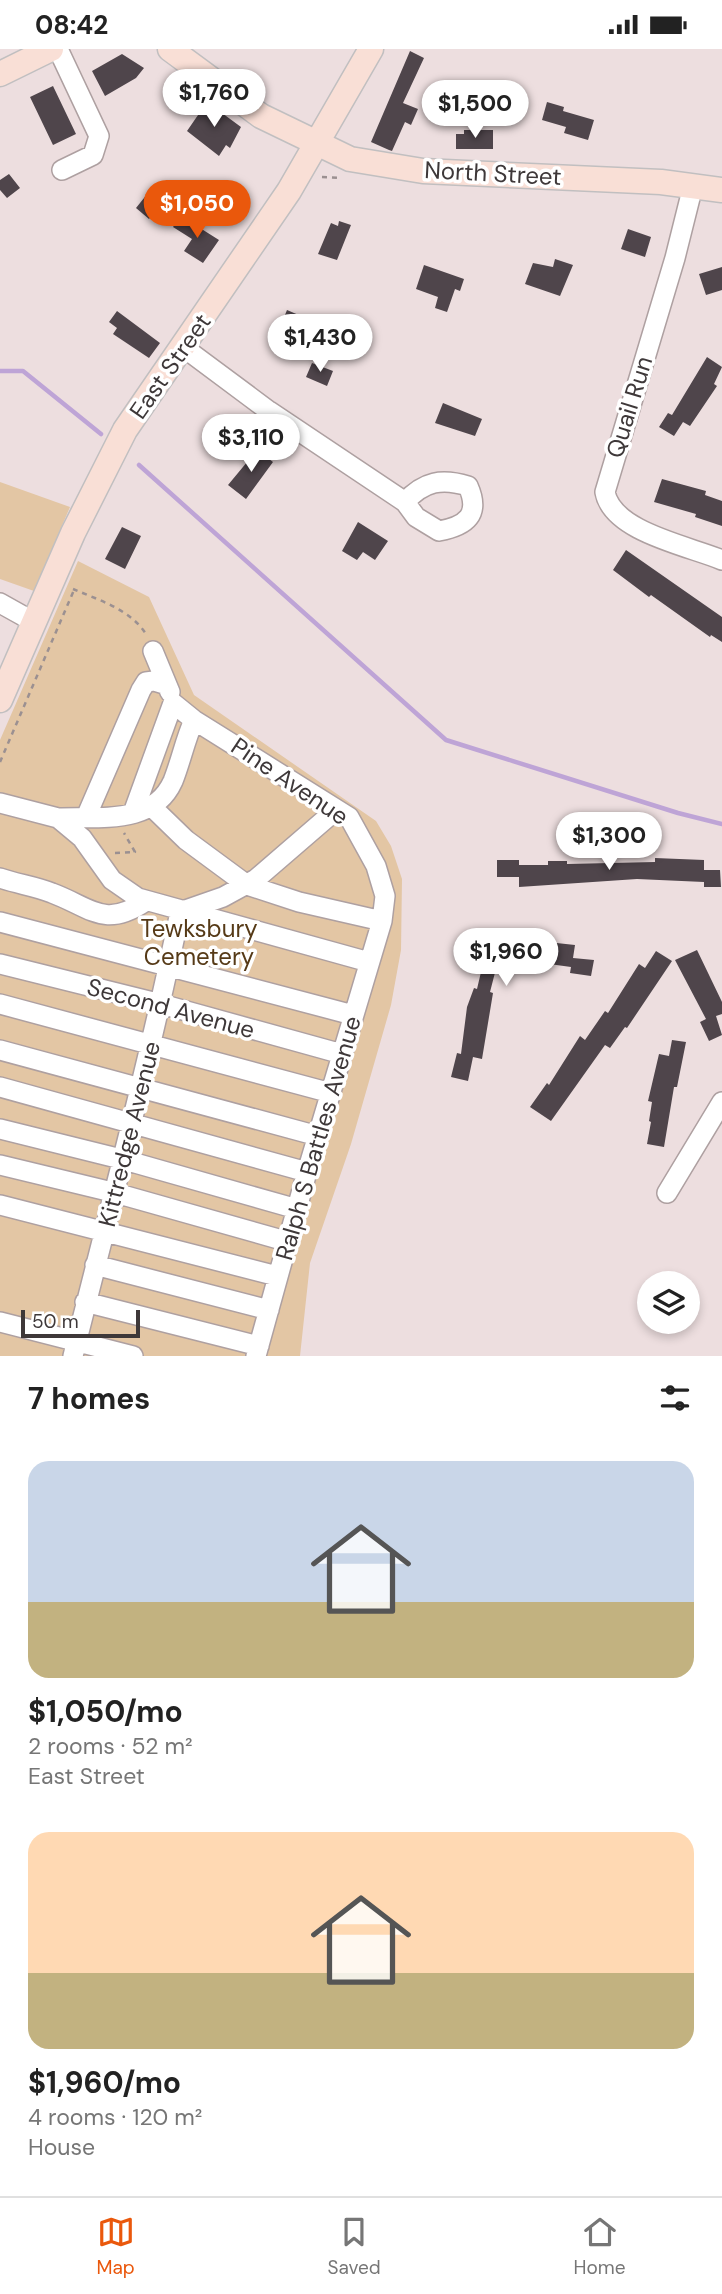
<!DOCTYPE html>
<html lang="en">
<head>
<meta charset="utf-8">
<style>
  :root { --surface:#fff; --page:#f2f2f2; --text:#222; --muted:#767676; --line:#e0e0e0; --accent:#ea580c }
  body { margin:0; font-family:"DM Sans",sans-serif; background:var(--page); color:var(--text); height:100vh; display:flex; flex-direction:column; font-size:26px; white-space:nowrap }
  * { box-sizing:border-box; margin:0 }
  p { font-size:23px; color:var(--muted) }
  .icon { flex:none; width:38px; height:38px; fill:none; stroke:currentColor; stroke-width:2; stroke-linecap:round; stroke-linejoin:round }
  .map { position:relative; height:1307px; overflow:hidden }
  .drawer { display:flex; flex-direction:column; background:var(--surface); flex:1 }
  .drawer>* { flex:none }
  .controls { position:absolute; left:637px; top:1222px; display:grid; gap:14px }
  .controls a { display:grid; place-items:center; width:63px; height:63px; border-radius:50%; background:var(--surface); box-shadow:0 4px 10px #0003; font-size:35px }
  .scale { position:absolute; left:21px; bottom:18px; width:119px; box-sizing:border-box; padding-left:7px; border:4px solid #3e3839; border-top:0; font-size:19px; line-height:24px; white-space:nowrap; color:#3e3839; -webkit-text-stroke:5px #fff; paint-order:stroke }
  .price { position:absolute; translate:-50% -60px; padding:0 16px; border-radius:24px; background:#fff; color:#222; font-size:23px; line-height:46px; filter:drop-shadow(0 2px 4px #0008) }
  .price::after { content:''; position:absolute; left:50%; top:42px; width:21px; height:16px; margin-left:-10px; background:inherit; clip-path:polygon(0 0,100% 0,50% 100%) }
  .price.selected { background:var(--accent); color:#fff }
  ul { padding:0; list-style:none }
  li { display:grid; align-content:center; gap:14px; height:371px; padding:0 28px }
  li span { display:grid; place-items:center; height:217px; border-radius:21px; color:#555 }
  li>.icon { margin-inline-start:auto }
  span .icon { width:126px; height:126px; fill:#fffc; stroke-width:1 }
  li b { font-size:30px }
  h2 { display:flex; justify-content:space-between; align-items:center; height:84px; padding:0 28px; font-size:30px }
  .status { display:flex; justify-content:space-between; align-items:center; height:49px; padding:0 35px; background:var(--surface); direction:ltr }
  .status svg { height:19px; fill:currentColor }
  .menu { display:flex; justify-content:space-around; align-items:center; height:98px; border-top:2px solid var(--line); background:var(--surface); font-size:19px; color:var(--muted) }
  .menu a { display:grid; justify-items:center; gap:4px }
  .menu .selected { color:var(--accent) }
  .map>svg:first-child { display:block }
  .green { fill:#e3c6a4 }
  .lines { fill:none; stroke-linecap:round; stroke-linejoin:round }
  .stream { stroke:#bea4d6; stroke-width:4.5 }
  .building { fill:#4f454b }
  .minor-casing { stroke:#aea0a1; stroke-width:22 }
  .major-casing { stroke:#c1bfc0; stroke-width:27 }
  .path { stroke:#9b9091; stroke-width:2.5; stroke-dasharray:5 5; stroke-linecap:butt }
  .minor { stroke:#fff; stroke-width:19 }
  .major { stroke:#f9dfd6; stroke-width:24 }
  .labels { text-anchor:middle; dominant-baseline:central; stroke-width:7; stroke-linejoin:round; paint-order:stroke }
  .street-label { font-size:24px; fill:#3e3839; stroke:#fff }
  .park-label { font-size:24px; fill:#563a17; stroke:#fff }
</style>
</head>
<body>
<div class="status"><b>08:42</b><svg viewBox="0 0 49 12"><path d="M0 12V9h3v3zM5 12V6h3v6zM10 12V3h3v9zM15 12V0h3v12zM26 1h20v11H26zM47 4h2v5h-2z"/></svg></div>
<div class="map">
<svg width="722" height="1307" viewBox="0 0 722 1307">
  <rect width="100%" height="100%" fill="#eddedf"/>
  <!-- green -->
  <path class="green" d="M 0,433 L 70,458 L 34,542 L 0,530 Z
    M 78,512 L 149,548 L 194,646 L 376,772 L 391,797 L 402,830 L 401,901 L 391,956 L 351,1095 L 310,1214 L 300,1307 L 0,1307 L 0,691 Z"/>
  <g class="lines">
    <!-- stream -->
    <path class="stream" d="M 0,322 L 23,322 L 101,385
      M 139,416 L 446,691 L 678,764 L 722,775"/>
  </g>
  <!-- building -->
  <path class="building" d="M 410,2 L 424,9 L 403,54 L 418,60 L 411,76 L 405,73 L 392,102 L 389,101 L 371,93 Z
    M 122,5 L 144,19 L 136,29 L 105,47 L 92,22 Z
    M 53,37 L 76,85 L 53,96 L 30,48 Z
    M 207,53 L 241,78 L 230,99 L 226,96 L 219,107 L 187,82 Z
    M 547,53 L 564,58 L 563,62 L 594,71 L 588,91 L 564,84 L 566,78 L 542,71 Z
    M 464,81 L 493,81 L 493,100 L 456,100 L 456,85 L 464,85 Z
    M 9,125 L 20,139 L 7,149 L 0,141 L 0,131 Z
    M 148,144 L 162,154 L 149,170 L 136,159 Z
    M 181,167 L 219,191 L 203,214 L 184,202 L 192,190 L 173,178 Z
    M 339,172 L 351,176 L 337,211 L 318,205 L 331,174 L 338,177 Z
    M 628,180 L 651,188 L 645,208 L 621,200 Z
    M 555,210 L 573,216 L 560,247 L 525,235 L 533,214 L 553,218 Z
    M 424,216 L 464,230 L 460,242 L 455,240 L 447,263 L 435,259 L 438,248 L 416,240 Z
    M 722,218 L 722,241 L 706,246 L 699,225 Z
    M 287,261 L 308,270 L 297,296 L 276,288 Z
    M 117,262 L 160,294 L 149,309 L 113,285 L 117,279 L 109,273 Z
    M 707,308 L 722,318 L 714,335 L 717,337 L 690,377 L 683,373 L 674,387 L 659,378 L 668,364 L 672,366 Z
    M 312,314 L 333,322 L 327,337 L 306,328 Z
    M 443,354 L 482,370 L 475,387 L 435,374 Z
    M 257,401 L 273,413 L 246,450 L 228,436 Z
    M 662,430 L 706,442 L 705,446 L 722,452 L 722,477 L 695,468 L 696,465 L 654,453 Z
    M 358,473 L 388,492 L 375,511 L 363,503 L 357,511 L 342,502 Z
    M 122,478 L 141,487 L 125,520 L 105,510 Z
    M 626,501 L 722,568 L 722,593 L 711,586 L 710,588 L 651,546 L 649,548 L 613,521 Z
    M 655,809 L 704,811 L 704,821 L 720,821 L 721,838 L 704,838 L 704,833 L 637,830 L 519,838 L 519,828 L 497,828 L 497,811 L 519,811 L 519,816 L 548,816 L 548,812 L 567,812 L 567,815 L 655,813 Z
    M 484,886 L 575,896 L 573,909 L 594,911 L 591,927 L 570,924 L 571,918 L 542,914 L 542,917 L 499,908 L 490,943 L 493,944 L 482,1010 L 473,1008 L 468,1032 L 451,1028 L 457,1004 L 461,1005 L 467,958 L 474,939 L 477,940 L 485,906 L 481,905 Z
    M 697,901 L 722,953 L 722,965 L 716,967 L 722,986 L 709,992 L 700,973 L 706,970 L 675,911 Z
    M 656,902 L 672,912 L 627,979 L 625,978 L 610,999 L 605,996 L 551,1072 L 530,1058 L 547,1034 L 549,1036 L 580,987 L 585,991 L 605,962 L 608,964 L 639,915 L 645,919 Z
    M 672,991 L 686,993 L 677,1038 L 674,1038 L 664,1098 L 647,1095 L 651,1073 L 649,1072 L 652,1053 L 648,1052 L 659,1005 L 669,1007 Z"/>
  <g class="lines">
    <defs>
      <path id="minor" d="M 58,0 L 99,87 L 93,106 L 62,121
        M 693,137 L 675,209 L 605,443 C 612,483 689,497 722,511
        M 183,298 L 269,362 L 405,453 L 416,468 L 439,482 C 466,477 481,466 468,437 C 442,429 424,432 405,453
        M 0,554 L 34,573
        M 153,602 L 170,643
        M 173,654 L 194,671 L 349,768 L 376,817 L 385,847 L 382,872 L 307,1123 L 256,1307
        M 0,754 L 58,769 L 82,789 L 112,831 L 138,849 L 369,913
        M 153,759 L 186,791 L 247,836 L 299,853 L 382,872
        M 133,764 L 173,654
        M 86,768 L 141,641 L 146,633 L 154,632 L 167,636
        M 58,769 C 99,767 153,777 173,732 C 181,712 185,691 194,671
        M 0,829 C 17,835 35,837 52,844 C 92,859 104,880 146,852
        M 180,863 L 223,848 L 256,830 L 336,761
        M 0,873 L 353,966
        M 0,915 L 161,955 L 342,1005
        M 0,955 L 331,1044
        M 0,1001 L 318,1087
        M 0,1038 L 307,1123
        M 0,1080 L 121,1110 L 297,1160
        M 0,1116 L 112,1143 L 289,1193
        M 667,1144 L 722,1053
        M 0,1156 L 277,1227
        M 95,1216 L 269,1261
        M 85,1253 L 259,1297
        M 0,1273 L 133,1307
        M 73,1307 C 110,1159 149,1012 180,863"/>
      <path id="major" d="M 170,0 L 261,67 L 350,110 L 423,122 L 661,133 L 722,141
        M 0,25 L 51,0
        M 0,651 L 73,484 L 125,381 L 289,142 L 371,0"/>
    </defs>
    <!-- minor casing -->
    <use href="#minor" class="minor-casing"/>
    <!-- major casing -->
    <use href="#major" class="major-casing"/>
    <!-- path -->
    <path class="path" d="M 322,128 L 340,129
      M 73,540 C 99,551 131,561 146,585
      M 0,713 L 74,541
      M 115,804 L 135,803 L 124,784"/>
    <!-- minor -->
    <use href="#minor" class="minor"/>
    <!-- major -->
    <use href="#major" class="major"/>
  </g>
  <g class="labels">
    <!-- street labels -->
    <g class="street-label">
      <text transform="translate(493 124) rotate(3)">North Street</text>
      <text transform="translate(170 317) rotate(-55)">East Street</text>
      <text transform="translate(629 358) rotate(-73)">Quail Run</text>
      <text transform="translate(290 732) rotate(34)">Pine Avenue</text>
      <text transform="translate(171 959) rotate(15)">Second Avenue</text>
      <text transform="translate(129 1085) rotate(-76)">Kittredge Avenue</text>
      <text transform="translate(318 1089) rotate(-74)">Ralph S Battles Avenue</text>
    </g>
    <!-- park labels -->
    <g class="park-label">
      <text x="199" y="879">Tewksbury<tspan x="199" dy="28">Cemetery</tspan></text>
    </g>
  </g>
</svg>
<div class="controls">
<a><svg class="icon" aria-label="layers" viewBox="0 0 24 24"><path d="M12 4l9 5-9 5-9-5zM3 14l9 5 9-5"/></svg></a>
</div>
<div class="scale">50 m</div>
<b class="price" style="left:214px;top:80px">$1,760</b>
<b class="price" style="left:475px;top:91px">$1,500</b>
<b class="price selected" style="left:197px;top:191px">$1,050</b>
<b class="price" style="left:320px;top:325px">$1,430</b>
<b class="price" style="left:251px;top:425px">$3,110</b>
<b class="price" style="left:609px;top:823px">$1,300</b>
<b class="price" style="left:506px;top:939px">$1,960</b>
</div>
<section class="drawer">
<h2>7 homes<svg class="icon" aria-label="filters" viewBox="0 0 24 24"><path d="M4 7h16M4 17h16"/><circle cx="9" cy="7" r="2"/><circle cx="15" cy="17" r="2"/></svg></h2>
<ul>
<li><span style="background:linear-gradient(#c9d6e8 65%,#c2b280 0)"><svg class="icon" aria-label="home" viewBox="0 0 24 24"><path d="M3 11l9-7 9 7M6 9v11h12V9"/></svg></span><div><b>$1,050/mo</b><p>2 rooms · 52 m²</p><p>East Street</p></div></li>
<li><span style="background:linear-gradient(#ffd9b3 65%,#c2b280 0)"><svg class="icon" aria-label="home" viewBox="0 0 24 24"><path d="M3 11l9-7 9 7M6 9v11h12V9"/></svg></span><div><b>$1,960/mo</b><p>4 rooms · 120 m²</p><p>House</p></div></li>
</ul>
</section>
<nav class="menu">
<a class="selected"><svg class="icon" aria-label="map" viewBox="0 0 24 24"><path d="M3 6l6-2 6 2 6-2v14l-6 2-6-2-6 2zM9 4v14M15 6v14"/></svg>Map</a>
<a><svg class="icon" aria-label="saved" viewBox="0 0 24 24"><path d="M7 4h10v16l-5-4-5 4z"/></svg>Saved</a>
<a><svg class="icon" aria-label="home" viewBox="0 0 24 24"><path d="M3 11l9-7 9 7M6 9v11h12V9"/></svg>Home</a>
</nav>
</body>
</html>
